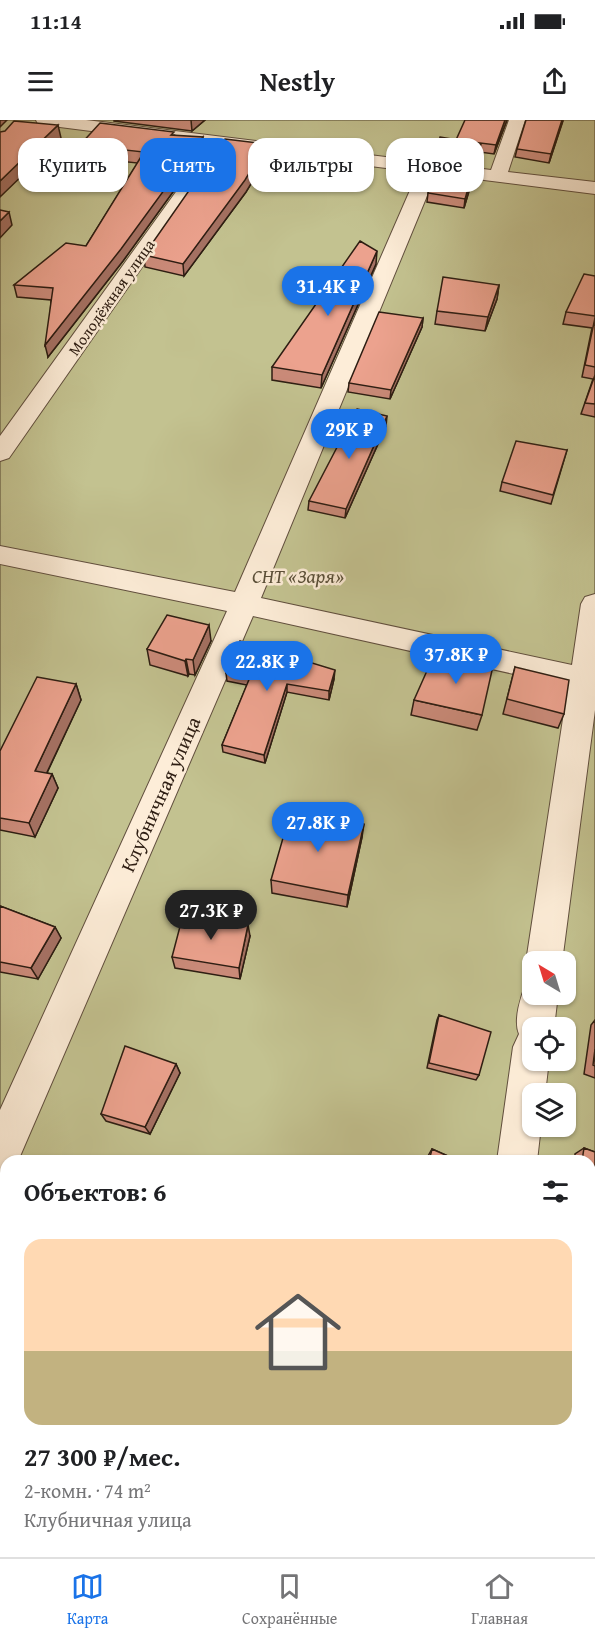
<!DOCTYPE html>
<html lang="ru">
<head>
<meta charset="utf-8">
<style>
  :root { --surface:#fff; --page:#f2f2f2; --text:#202124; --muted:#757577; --line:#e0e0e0; --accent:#1a73e8 }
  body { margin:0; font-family:"Gentium Book Plus",serif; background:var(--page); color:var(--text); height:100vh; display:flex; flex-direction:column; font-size:22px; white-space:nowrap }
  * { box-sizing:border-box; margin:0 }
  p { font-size:20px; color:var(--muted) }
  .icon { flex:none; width:33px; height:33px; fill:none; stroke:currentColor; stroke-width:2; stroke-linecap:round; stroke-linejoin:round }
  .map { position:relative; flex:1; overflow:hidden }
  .side { position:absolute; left:0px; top:1035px; width:596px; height:402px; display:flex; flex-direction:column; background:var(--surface); border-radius:18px 18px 0 0; box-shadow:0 2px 4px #0004 }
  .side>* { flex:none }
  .banner { position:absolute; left:18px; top:18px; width:560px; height:54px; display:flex; gap:12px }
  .needle { width:39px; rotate:322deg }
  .buttons { position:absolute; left:522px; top:831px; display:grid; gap:12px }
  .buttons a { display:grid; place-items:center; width:54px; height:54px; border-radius:12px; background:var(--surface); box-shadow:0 2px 4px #0004; font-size:30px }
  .price { position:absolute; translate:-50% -51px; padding:0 14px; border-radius:21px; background:var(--accent); color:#fff; font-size:20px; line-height:39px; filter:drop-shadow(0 2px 3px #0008) }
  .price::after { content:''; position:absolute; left:50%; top:36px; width:18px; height:14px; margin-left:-9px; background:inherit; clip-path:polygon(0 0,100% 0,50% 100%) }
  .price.selected { background:#222; color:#fff }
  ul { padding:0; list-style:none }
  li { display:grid; align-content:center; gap:12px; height:318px; padding:0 24px }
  li span { display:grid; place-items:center; height:186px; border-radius:18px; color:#555 }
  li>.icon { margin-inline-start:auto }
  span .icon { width:108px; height:108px; fill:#fffc; stroke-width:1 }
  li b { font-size:26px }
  h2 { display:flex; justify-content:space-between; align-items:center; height:72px; padding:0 24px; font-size:26px }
  .tag { padding:0 21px; border-radius:18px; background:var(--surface); box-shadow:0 2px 4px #0004; font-size:21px; line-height:54px }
  .tag.selected { background:var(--accent); color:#fff }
  .status { display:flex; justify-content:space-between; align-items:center; height:42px; padding:0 30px; background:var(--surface); direction:ltr }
  .status svg { height:16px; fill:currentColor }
  header { display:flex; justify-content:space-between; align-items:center; height:78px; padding:0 24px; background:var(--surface); font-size:27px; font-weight:600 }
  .dock { display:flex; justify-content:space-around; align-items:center; height:84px; border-top:2px solid var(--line); background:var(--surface); font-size:16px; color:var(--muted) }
  .dock a { display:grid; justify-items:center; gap:3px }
  .dock .selected { color:var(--accent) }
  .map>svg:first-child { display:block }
  .green { fill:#c3c290; stroke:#787051; stroke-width:1.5; fill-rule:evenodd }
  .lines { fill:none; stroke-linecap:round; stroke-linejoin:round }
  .street-casing { stroke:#614f3e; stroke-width:2 }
  .street { fill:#fdedd8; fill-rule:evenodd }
  .wall { fill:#cb8b7a; stroke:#2d1d12; stroke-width:1.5 }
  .shaded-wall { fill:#a57163; stroke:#2d1d12; stroke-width:1.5 }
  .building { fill:#eca28e; stroke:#2d1d12; stroke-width:1.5 }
  .labels { text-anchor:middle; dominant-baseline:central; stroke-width:5; stroke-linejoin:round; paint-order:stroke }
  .far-street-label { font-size:16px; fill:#2d1d12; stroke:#fdedd8 }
  .park-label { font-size:20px; font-style:italic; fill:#5a4f38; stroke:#fdedd8 }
  .street-label { font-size:20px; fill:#2d1d12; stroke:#fdedd8 }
</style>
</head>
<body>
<div class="status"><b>11:14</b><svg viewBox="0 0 49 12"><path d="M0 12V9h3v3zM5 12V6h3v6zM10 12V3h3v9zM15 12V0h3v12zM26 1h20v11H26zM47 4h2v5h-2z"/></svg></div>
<header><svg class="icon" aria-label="menu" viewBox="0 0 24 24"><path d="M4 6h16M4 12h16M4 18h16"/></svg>Nestly<svg class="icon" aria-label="share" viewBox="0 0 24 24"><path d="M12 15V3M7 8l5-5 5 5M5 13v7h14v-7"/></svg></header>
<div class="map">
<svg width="595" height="1437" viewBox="0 0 595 1437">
  <rect width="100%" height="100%" fill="#fce4c3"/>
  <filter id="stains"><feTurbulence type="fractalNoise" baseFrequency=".00333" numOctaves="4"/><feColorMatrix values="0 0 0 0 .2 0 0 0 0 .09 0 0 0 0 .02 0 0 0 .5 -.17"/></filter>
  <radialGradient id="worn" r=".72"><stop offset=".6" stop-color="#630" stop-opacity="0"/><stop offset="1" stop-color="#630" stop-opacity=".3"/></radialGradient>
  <!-- green -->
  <path class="green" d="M 0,0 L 595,0 L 595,1374 L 590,1375 L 590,1041 L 6,1041 L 6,1431 L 204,1431 L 163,1437 L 0,1437 ZM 532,842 L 566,842 L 566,874 L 532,874 ZM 532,908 L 566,908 L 566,940 L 532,940 ZM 532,974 L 566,974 L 566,1006 L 532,1006 Z"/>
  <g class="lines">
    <defs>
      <path id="street" d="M 36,0 L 86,0 L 491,50 L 509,0 L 525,0 L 508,52 L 595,62 L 595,74 L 436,54 L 261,478 L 572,545 L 581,484 L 585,477 L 595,474 L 595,590 L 562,842 L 532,842 L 532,854 L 526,842 L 568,566 L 253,496 L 18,1041 L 6,1041 L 6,1053 L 0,1055 L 0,990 L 227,491 L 0,444 L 0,426 L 235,472 L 418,52 L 225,28 L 9,338 L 0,341 L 0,316 L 209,26 L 44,5 L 38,4 Z
        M 532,860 L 532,874 L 558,874 L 554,908 L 532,908 L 532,940 L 549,940 L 545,974 L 532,974 L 532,1006 L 541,1006 L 537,1041 L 497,1041 L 513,927 L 519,914 C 513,900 521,875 527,862 Z"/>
    </defs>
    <!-- street casing -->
    <use href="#street" class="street-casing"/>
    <!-- street -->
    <use href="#street" class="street"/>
  </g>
  <!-- wall -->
  <path class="wall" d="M 114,0 L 205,0 L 192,11 L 114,1 Z
    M 507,0 L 494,34 L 480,32 L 476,46 L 435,41 L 436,32 L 456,20 Z
    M 563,0 L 549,43 L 515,37 L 517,29 Z
    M 174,15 L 204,29 L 123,141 L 48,237 L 51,180 L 17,177 L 14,165 L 86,126 L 138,43 L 82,37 L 80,25 Z
    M 267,24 L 268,36 L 246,72 L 184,156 L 145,147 L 144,135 Z
    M 473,52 L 472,61 L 464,88 L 427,82 L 428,73 Z
    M 376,144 L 321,268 L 272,260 L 272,247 Z
    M 595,156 L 595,297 L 581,294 L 593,259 L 582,257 L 592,208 L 563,204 L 566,192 Z
    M 499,165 L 497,179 L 485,211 L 435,204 L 437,191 Z
    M 423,198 L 422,207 L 390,279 L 348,272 L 349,263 Z
    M 386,306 L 345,398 L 308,390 L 309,381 Z
    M 567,330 L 551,384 L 500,371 L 502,362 Z
    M 211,521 L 195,555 L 189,554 L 188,556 L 150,545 L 147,529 Z
    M 515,547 L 564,594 L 558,608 L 503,594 Z
    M 226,553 L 334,559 L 329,580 L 287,572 L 265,643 L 223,632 L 222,625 L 247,565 L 227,561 Z
    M 76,564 L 81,580 L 47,653 L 52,654 L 58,668 L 35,717 L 0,710 L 0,631 Z
    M 414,580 L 482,595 L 477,610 L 411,595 Z
    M 362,717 L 347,787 L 272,773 L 271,760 Z
    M 0,786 L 55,807 L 61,818 L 38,859 L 0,852 Z
    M 250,816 L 240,859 L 175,848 L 172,837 Z
    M 439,895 L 479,955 L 476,960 L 427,948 L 437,900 Z
    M 595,900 L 595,958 L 584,954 L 591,905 Z
    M 176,944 L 180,953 L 150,1014 L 106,1001 L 101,994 Z
    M 584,1028 L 595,1032 L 595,1118 L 590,1116 L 590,1041 L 575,1041 L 575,1034 Z
    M 432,1029 L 459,1041 L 427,1041 L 428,1036 Z"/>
  <!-- shaded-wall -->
  <path class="shaded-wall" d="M 0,0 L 7,0 L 0,7 Z
    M 191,0 L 205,0 L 192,11 Z
    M 505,0 L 507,0 L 494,34 L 496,25 Z
    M 562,0 L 563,1 L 549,43 L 551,34 Z
    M 58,5 L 61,18 L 0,77 L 0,61 Z
    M 203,17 L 204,29 L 123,141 L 48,237 L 45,225 Z
    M 267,24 L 268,36 L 246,72 L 184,156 L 183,144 Z
    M 473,52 L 472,61 L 464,88 L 465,79 Z
    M 9,92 L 12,105 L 0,118 L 0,101 Z
    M 377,131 L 376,144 L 321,268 L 322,255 Z
    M 499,165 L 497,179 L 485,211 L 488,197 Z
    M 423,198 L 422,207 L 390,279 L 391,270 Z
    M 387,296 L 386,306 L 345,398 L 346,389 Z
    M 209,505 L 211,521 L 195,555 L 193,540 Z
    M 186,539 L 189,554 L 188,556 L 185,541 Z
    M 335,550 L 334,559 L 329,580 L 329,571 Z
    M 76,564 L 81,580 L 41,665 L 35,651 Z
    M 287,564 L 287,572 L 265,643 L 264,635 Z
    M 52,654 L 58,668 L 35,717 L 29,703 Z
    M 364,704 L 362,717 L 347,787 L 348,775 Z
    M 248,805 L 250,816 L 240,859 L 239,848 Z
    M 55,807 L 61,818 L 38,859 L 31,848 Z
    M 176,944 L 180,953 L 150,1014 L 145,1007 Z"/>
  <!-- building -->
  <path class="building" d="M 465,0 L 505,0 L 496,25 L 456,20 Z
    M 526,0 L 562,0 L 551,34 L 517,29 Z
    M 14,1 L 58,5 L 0,61 L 0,12 L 5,11 Z
    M 100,3 L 174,12 L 171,15 L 203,17 L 121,129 L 45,225 L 53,168 L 14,165 L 66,123 L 86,126 L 144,32 L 80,25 Z
    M 440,17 L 481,24 L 477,37 L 436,32 Z
    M 225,19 L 267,24 L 245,60 L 183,144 L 144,135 Z
    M 438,47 L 473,52 L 465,79 L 428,73 Z
    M 0,90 L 9,92 L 0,101 Z
    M 360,121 L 377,131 L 322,255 L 272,247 Z
    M 584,154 L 595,156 L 595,196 L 566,192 Z
    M 443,157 L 499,165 L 488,197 L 437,191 Z
    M 379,192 L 423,198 L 391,270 L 349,263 Z
    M 595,198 L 595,247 L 585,245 Z
    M 595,255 L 595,284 L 585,283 Z
    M 357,289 L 387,296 L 346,389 L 309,381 Z
    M 516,321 L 567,330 L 553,375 L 502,362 Z
    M 167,495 L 209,505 L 193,540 L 186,539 L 185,541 L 147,529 Z
    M 240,521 L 335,550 L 329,571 L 287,564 L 264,635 L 222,625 L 250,557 L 226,553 Z
    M 434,535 L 493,546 L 482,595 L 414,580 Z
    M 515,547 L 569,560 L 564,594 L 507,579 Z
    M 37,557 L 76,564 L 35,651 L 52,654 L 29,703 L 0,698 L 0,631 Z
    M 291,690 L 364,704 L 348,775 L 271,760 Z
    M 0,786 L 55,807 L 31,848 L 0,842 Z
    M 183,795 L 248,805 L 239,848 L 172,837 Z
    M 439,895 L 491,912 L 479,955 L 429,943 Z
    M 125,926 L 176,944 L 145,1007 L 101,994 Z
    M 595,929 L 595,946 L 593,945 Z
    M 584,1028 L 595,1032 L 595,1110 L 590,1108 L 590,1041 L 582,1041 Z
    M 432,1029 L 459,1041 L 429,1041 Z"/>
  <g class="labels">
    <!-- far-street labels -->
    <g class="far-street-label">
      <text transform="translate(111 177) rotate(-55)">Молодёжная улица</text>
    </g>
    <!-- park labels -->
    <g class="park-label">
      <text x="298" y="455">СНТ «Заря»</text>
    </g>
    <!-- street labels -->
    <g class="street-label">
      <text transform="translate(160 674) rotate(-66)">Клубничная улица</text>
    </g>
  </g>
  <rect width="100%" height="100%" filter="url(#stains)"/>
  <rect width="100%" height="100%" fill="url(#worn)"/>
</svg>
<div class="buttons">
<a><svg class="needle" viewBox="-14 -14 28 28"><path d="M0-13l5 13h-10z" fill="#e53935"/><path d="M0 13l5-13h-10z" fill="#757577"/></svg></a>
<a><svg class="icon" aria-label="locate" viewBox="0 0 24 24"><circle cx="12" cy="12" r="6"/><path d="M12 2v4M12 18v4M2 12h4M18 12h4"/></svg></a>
<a><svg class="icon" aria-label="layers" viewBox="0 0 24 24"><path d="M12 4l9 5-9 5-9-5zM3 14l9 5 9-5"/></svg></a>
</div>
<b class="price" style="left:328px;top:197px">31.4K ₽</b>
<b class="price" style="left:349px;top:340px">29K ₽</b>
<b class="price" style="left:456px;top:565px">37.8K ₽</b>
<b class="price" style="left:267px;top:572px">22.8K ₽</b>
<b class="price" style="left:318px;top:733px">27.8K ₽</b>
<b class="price selected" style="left:211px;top:821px">27.3K ₽</b>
<div class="banner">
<a class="tag">Купить</a>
<a class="tag selected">Снять</a>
<a class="tag">Фильтры</a>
<a class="tag">Новое</a>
</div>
<section class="side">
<h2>Объектов: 6<svg class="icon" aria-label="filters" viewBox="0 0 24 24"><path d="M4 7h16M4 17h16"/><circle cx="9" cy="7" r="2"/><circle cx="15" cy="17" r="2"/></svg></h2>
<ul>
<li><span style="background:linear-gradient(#ffd9b3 60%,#c2b280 0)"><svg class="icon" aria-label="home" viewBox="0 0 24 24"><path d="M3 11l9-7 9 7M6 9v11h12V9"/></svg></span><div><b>27 300 ₽/мес.</b><p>2-комн. · 74 m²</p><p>Клубничная улица</p></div></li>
</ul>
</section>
</div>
<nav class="dock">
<a class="selected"><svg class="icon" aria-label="map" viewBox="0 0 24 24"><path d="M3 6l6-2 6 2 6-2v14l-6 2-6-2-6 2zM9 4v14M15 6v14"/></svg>Карта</a>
<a><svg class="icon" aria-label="saved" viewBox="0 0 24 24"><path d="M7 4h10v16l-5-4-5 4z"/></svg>Сохранённые</a>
<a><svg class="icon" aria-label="home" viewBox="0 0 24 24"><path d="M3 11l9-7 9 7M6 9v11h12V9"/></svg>Главная</a>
</nav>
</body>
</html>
